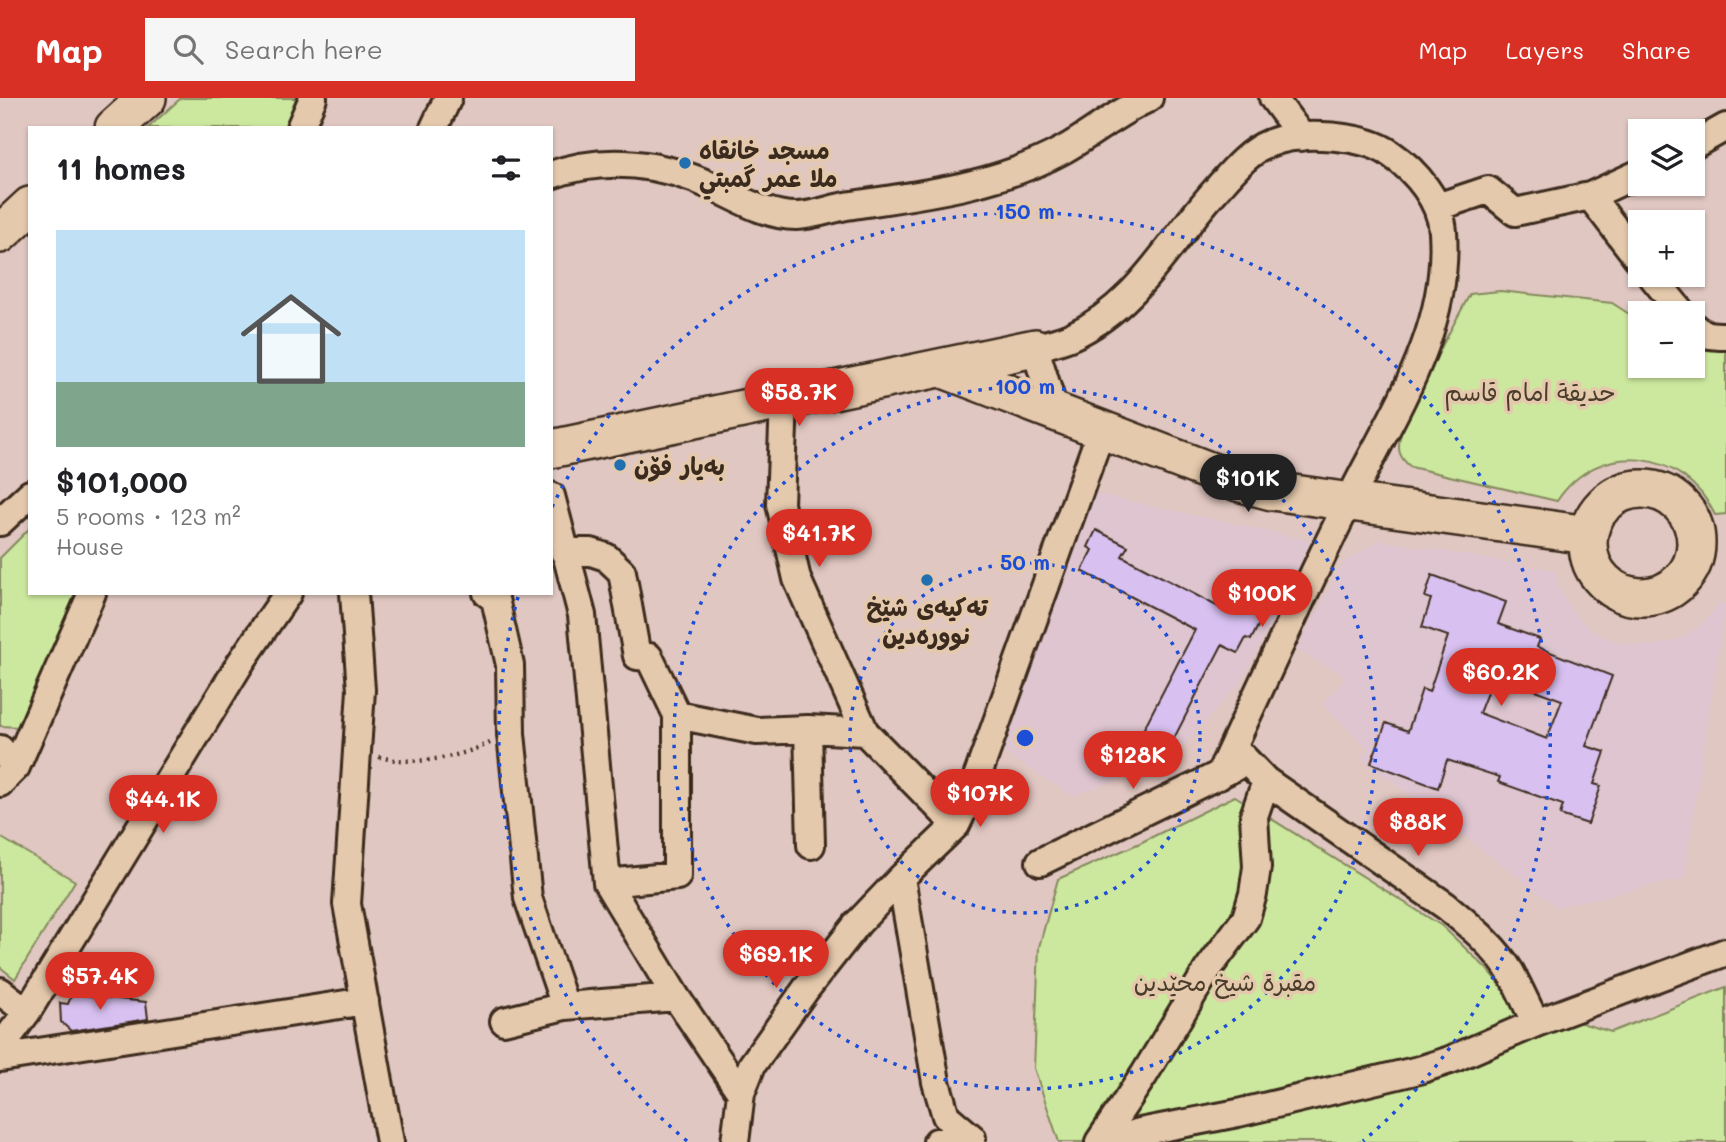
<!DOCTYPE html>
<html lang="en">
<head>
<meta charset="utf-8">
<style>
  :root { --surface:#fff; --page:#f6f6f6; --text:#202124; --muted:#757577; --accent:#d93025 }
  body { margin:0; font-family:Mali,"Playpen Sans Arabic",sans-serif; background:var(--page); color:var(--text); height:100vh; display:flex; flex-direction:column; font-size:26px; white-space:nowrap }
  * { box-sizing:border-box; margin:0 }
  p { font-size:23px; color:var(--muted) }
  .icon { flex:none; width:38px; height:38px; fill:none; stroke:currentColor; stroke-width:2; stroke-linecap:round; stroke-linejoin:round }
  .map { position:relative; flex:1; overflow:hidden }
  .side { position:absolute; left:28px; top:28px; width:525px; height:469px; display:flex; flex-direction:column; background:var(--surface); border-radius:0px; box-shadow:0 2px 5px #0004 }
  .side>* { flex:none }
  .tools { position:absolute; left:1628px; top:21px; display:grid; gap:14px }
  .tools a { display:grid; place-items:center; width:77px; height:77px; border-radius:0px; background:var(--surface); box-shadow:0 2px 5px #0004; font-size:35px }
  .price { position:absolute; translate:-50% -60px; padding:0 16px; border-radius:24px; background:var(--accent); color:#fff; font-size:23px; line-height:46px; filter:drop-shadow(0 2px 4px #0008) }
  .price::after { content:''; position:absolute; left:50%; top:42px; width:21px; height:16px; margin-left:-10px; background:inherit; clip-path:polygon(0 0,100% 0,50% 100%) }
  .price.selected { background:#222; color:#fff }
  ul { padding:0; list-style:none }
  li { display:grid; align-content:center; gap:14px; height:371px; padding:0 28px }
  li span { display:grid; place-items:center; height:217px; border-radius:0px; color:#555 }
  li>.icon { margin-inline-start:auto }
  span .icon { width:126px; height:126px; fill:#fffc; stroke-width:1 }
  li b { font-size:30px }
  h2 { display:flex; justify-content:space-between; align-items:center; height:84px; padding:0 28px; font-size:30px }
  header { display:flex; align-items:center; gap:42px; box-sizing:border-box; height:98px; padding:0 35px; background:var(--accent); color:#fff }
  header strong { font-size:33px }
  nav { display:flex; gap:38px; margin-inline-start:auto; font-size:24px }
  .search { width:490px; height:63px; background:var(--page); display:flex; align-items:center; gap:18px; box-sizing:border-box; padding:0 24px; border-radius:0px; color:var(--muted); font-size:26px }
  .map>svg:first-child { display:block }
  .built { fill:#dec5cf }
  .green { fill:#cce89e; stroke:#84895e; stroke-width:2 }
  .building { fill:#d8c1f1; stroke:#3b2a1e; stroke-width:2; fill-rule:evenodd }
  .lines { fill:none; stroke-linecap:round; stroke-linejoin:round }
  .street-casing { stroke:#3b2a1e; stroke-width:32 }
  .secondary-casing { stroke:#3b2a1e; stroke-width:42 }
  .path { stroke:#3b2a1e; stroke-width:4.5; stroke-dasharray:2 5; stroke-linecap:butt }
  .street { stroke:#e5c9ac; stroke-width:26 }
  .secondary { stroke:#e5c9ac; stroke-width:37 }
  .ring { fill:none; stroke:#1d4ed8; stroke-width:3.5; stroke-dasharray:3.5 7 }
  .poi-dot { fill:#1f6fb2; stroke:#e5c9ac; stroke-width:2.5 }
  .labels { text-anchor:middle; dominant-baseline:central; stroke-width:7; stroke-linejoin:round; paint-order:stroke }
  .poi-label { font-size:24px; font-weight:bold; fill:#3b2a1e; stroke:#e5c9ac; text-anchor:start }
  .park-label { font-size:24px; fill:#4a3d2b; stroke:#e5c9ac }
  .centre { fill:#1d4ed8; stroke:#e5c9ac; stroke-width:3.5 }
  .ring-label { font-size:21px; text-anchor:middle; font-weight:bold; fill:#1d4ed8; stroke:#e5c9ac; stroke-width:7; stroke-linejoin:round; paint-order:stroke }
</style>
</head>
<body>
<header>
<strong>Map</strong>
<div class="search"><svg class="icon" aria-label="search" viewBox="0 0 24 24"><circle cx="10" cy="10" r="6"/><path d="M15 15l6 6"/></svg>Search here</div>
<nav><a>Map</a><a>Layers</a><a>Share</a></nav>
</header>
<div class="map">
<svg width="1726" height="1044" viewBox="0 0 1726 1044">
  <rect width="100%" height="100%" fill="#e1c7c1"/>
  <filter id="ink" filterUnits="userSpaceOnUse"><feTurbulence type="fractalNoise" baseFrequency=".0143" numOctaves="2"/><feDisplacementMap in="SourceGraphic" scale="14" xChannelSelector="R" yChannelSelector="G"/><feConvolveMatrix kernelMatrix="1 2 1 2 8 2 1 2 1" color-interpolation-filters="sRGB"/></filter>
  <g filter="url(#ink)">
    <!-- built -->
    <path class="built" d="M 1089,394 L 1308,442 L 1309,453 L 1241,584 L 1170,663 L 1073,698 L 999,652 Z
      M 1380,442 L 1555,472 L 1559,489 L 1568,506 L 1581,523 L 1598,536 L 1626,546 L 1656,547 L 1677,542 L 1701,527 L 1720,504 L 1726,506 L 1684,781 L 1557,809 L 1361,660 L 1367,650 L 1322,605 L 1346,579 L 1296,552 L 1343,465 Z"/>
    <!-- green -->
    <path class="green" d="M 181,0 L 296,0 L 284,30 L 148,30 Z
      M 1500,193 L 1612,205 L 1640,223 L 1640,268 L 1692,268 L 1692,237 L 1709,227 L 1726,222 L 1726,416 L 1715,417 C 1684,351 1598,340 1557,403 L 1411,369 C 1398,359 1397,351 1401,335 L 1443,246 L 1470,196 Z
      M 30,430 L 30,495 L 84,495 L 21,629 L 0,628 L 0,460 Z
      M 1235,698 L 1442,828 L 1486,870 L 1515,905 L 1611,934 L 1726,889 L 1726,1044 L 1059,1044 L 1034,970 L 1039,849 L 1058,781 L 1140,745 Z
      M 0,739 L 75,783 L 15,881 L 0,869 Z"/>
    <!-- building -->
    <path class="building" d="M 1096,432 L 1128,448 L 1122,458 L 1224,512 L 1233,495 L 1250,504 L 1247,510 L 1263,518 L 1251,542 L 1246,540 L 1238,555 L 1222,547 L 1170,648 L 1142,634 L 1195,532 L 1082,473 L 1093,452 L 1088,449 Z
      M 1432,477 L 1506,504 L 1498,526 L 1540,541 L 1537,549 L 1612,578 L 1586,648 L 1605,654 L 1594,686 L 1601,688 L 1588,726 L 1560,717 L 1563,707 L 1498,684 L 1500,679 L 1447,662 L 1438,690 L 1371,665 L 1386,625 L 1408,633 L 1422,591 L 1429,594 L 1448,538 L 1422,529 L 1431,501 L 1425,499 ZM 1494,577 L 1562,602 L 1547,641 L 1479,615 Z
      M 72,896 L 146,904 L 148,921 L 71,933 L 61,924 L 60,905 L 68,906 Z"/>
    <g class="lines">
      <defs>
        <path id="street" d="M 1273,0 L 1302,39
          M 300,30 L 313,0
          M 434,30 L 448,0
          M 1692,48 L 1726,29
          M 551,77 C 606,57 664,65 716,90 C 741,102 768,118 796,118 C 815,118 834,109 853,107 C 925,96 997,88 1063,52 C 1092,36 1117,14 1149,0
          M 1590,98 L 1640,163
          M 1437,109 L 1488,92 L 1515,114 L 1590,98 L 1640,75
          M 1651,177 L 1682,215
          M 1692,227 C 1701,238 1713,238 1726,238
          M 784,303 L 780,406 L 797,481 L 865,634 L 956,727
          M 1055,315 L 1035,250 C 1047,246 1061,243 1072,238 C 1137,208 1169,144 1215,93 C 1231,75 1247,54 1270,45 C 1300,32 1365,37 1391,56 C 1416,73 1441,103 1443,134 C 1450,235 1390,319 1348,405 C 1303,495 1262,587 1219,678
          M 551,398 L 582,517 L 607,785 L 677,778 L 677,617 L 649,559 L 637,558 L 622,474 L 606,459 L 591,454 L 564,454
          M 0,424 L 30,396
          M 354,495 L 361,592 L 347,806 L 390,1044
          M 487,495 L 495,501 L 510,567 L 511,636 L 528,800 L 565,908 L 676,899
          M 677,617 L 757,633 L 808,631 L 865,634
          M 808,631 L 811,747
          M 1233,649 L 1266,683 L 1446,808 C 1470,828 1495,848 1511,875 C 1520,891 1527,908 1536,925
          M 0,651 L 16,669
          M 0,685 L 16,669 L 92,495
          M 1040,764 L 1235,669
          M 607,785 L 676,899 L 741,995
          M 0,893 L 27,914
          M 504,923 L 565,908
          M 0,950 L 27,914 L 241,564 L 288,495
          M 0,960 L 365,903
          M 735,1044 L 741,995 L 752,967 L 806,891 L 858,825 L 901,780
          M 937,1044 L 972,1040 L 946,1018 L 936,984 L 901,780 L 956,727 L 971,696 L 1101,333
          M 1099,1044 L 1144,977 L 1208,871 L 1246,820 L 1253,796 L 1257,769 L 1254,718 L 1266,683
          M 1103,1044 L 1140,1034 L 1238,1015 L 1419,972 L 1450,962 L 1536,925 L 1726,854"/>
        <path id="secondary" d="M 114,30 L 147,0
          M 0,136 L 30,108
          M 941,270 L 1238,384 L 1272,393 L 1588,437
          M 551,351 L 1035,250
          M1588 445a54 54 0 1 1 108 0a54 54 0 1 1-108 0Z"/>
      </defs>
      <!-- street casing -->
      <use href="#street" class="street-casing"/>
      <!-- secondary casing -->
      <use href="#secondary" class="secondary-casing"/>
      <!-- path -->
      <path class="path" d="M 379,659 C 416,668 456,660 490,645"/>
      <!-- street -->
      <use href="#street" class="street"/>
      <!-- secondary -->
      <use href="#secondary" class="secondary"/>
    </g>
  </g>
  <!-- distance rings -->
  <g class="ring">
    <circle cx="1025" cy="640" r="175"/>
    <circle cx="1025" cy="640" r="351"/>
    <path d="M687 1043A526 526 0 0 1 518 499M552 409A526 526 0 1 1 1363 1043"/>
  </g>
  <!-- markers -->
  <g class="poi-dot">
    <circle cx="685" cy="65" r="7"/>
    <circle cx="620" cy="367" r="7"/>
    <circle cx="927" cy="482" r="7"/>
  </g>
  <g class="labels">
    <!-- poi labels -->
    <g class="poi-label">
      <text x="699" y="51">مسجد خانقاه<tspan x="699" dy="28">ملا عمر گمبتي</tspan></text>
      <text x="634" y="367">بەیار فۆن</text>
      <text x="927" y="508" text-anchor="middle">تەکیەی شێخ<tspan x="927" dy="28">نوورەدین</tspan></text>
    </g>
    <!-- park labels -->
    <g class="park-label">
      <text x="1530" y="293">حديقة امام قاسم</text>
      <text x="1225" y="883">مقبرة شيخ محێدین</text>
    </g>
  </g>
  <circle cx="1025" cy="640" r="10" class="centre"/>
  <g class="ring-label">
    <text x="1025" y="121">150 m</text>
    <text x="1025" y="296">100 m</text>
    <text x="1025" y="472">50 m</text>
  </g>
</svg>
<div class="tools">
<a><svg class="icon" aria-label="layers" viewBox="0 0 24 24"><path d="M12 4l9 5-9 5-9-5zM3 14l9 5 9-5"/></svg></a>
<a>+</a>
<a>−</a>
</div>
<b class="price" style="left:799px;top:330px">$58.7K</b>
<b class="price selected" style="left:1248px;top:416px">$101K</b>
<b class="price" style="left:819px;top:471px">$41.7K</b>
<b class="price" style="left:1262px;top:531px">$100K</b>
<b class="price" style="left:1501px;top:610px">$60.2K</b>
<b class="price" style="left:1133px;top:693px">$128K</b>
<b class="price" style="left:980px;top:731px">$107K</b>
<b class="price" style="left:163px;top:737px">$44.1K</b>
<b class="price" style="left:1418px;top:760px">$88K</b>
<b class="price" style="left:776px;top:892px">$69.1K</b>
<b class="price" style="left:100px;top:914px">$57.4K</b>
<section class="side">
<h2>11 homes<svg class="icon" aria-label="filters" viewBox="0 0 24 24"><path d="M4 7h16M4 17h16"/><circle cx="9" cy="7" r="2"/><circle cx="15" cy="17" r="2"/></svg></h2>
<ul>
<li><span style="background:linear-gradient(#bfe0f5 70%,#7fa58c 0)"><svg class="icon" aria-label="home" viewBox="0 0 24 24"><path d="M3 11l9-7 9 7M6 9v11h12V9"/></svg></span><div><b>$101,000</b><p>5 rooms · 123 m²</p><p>House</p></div></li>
</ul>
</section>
</div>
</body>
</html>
